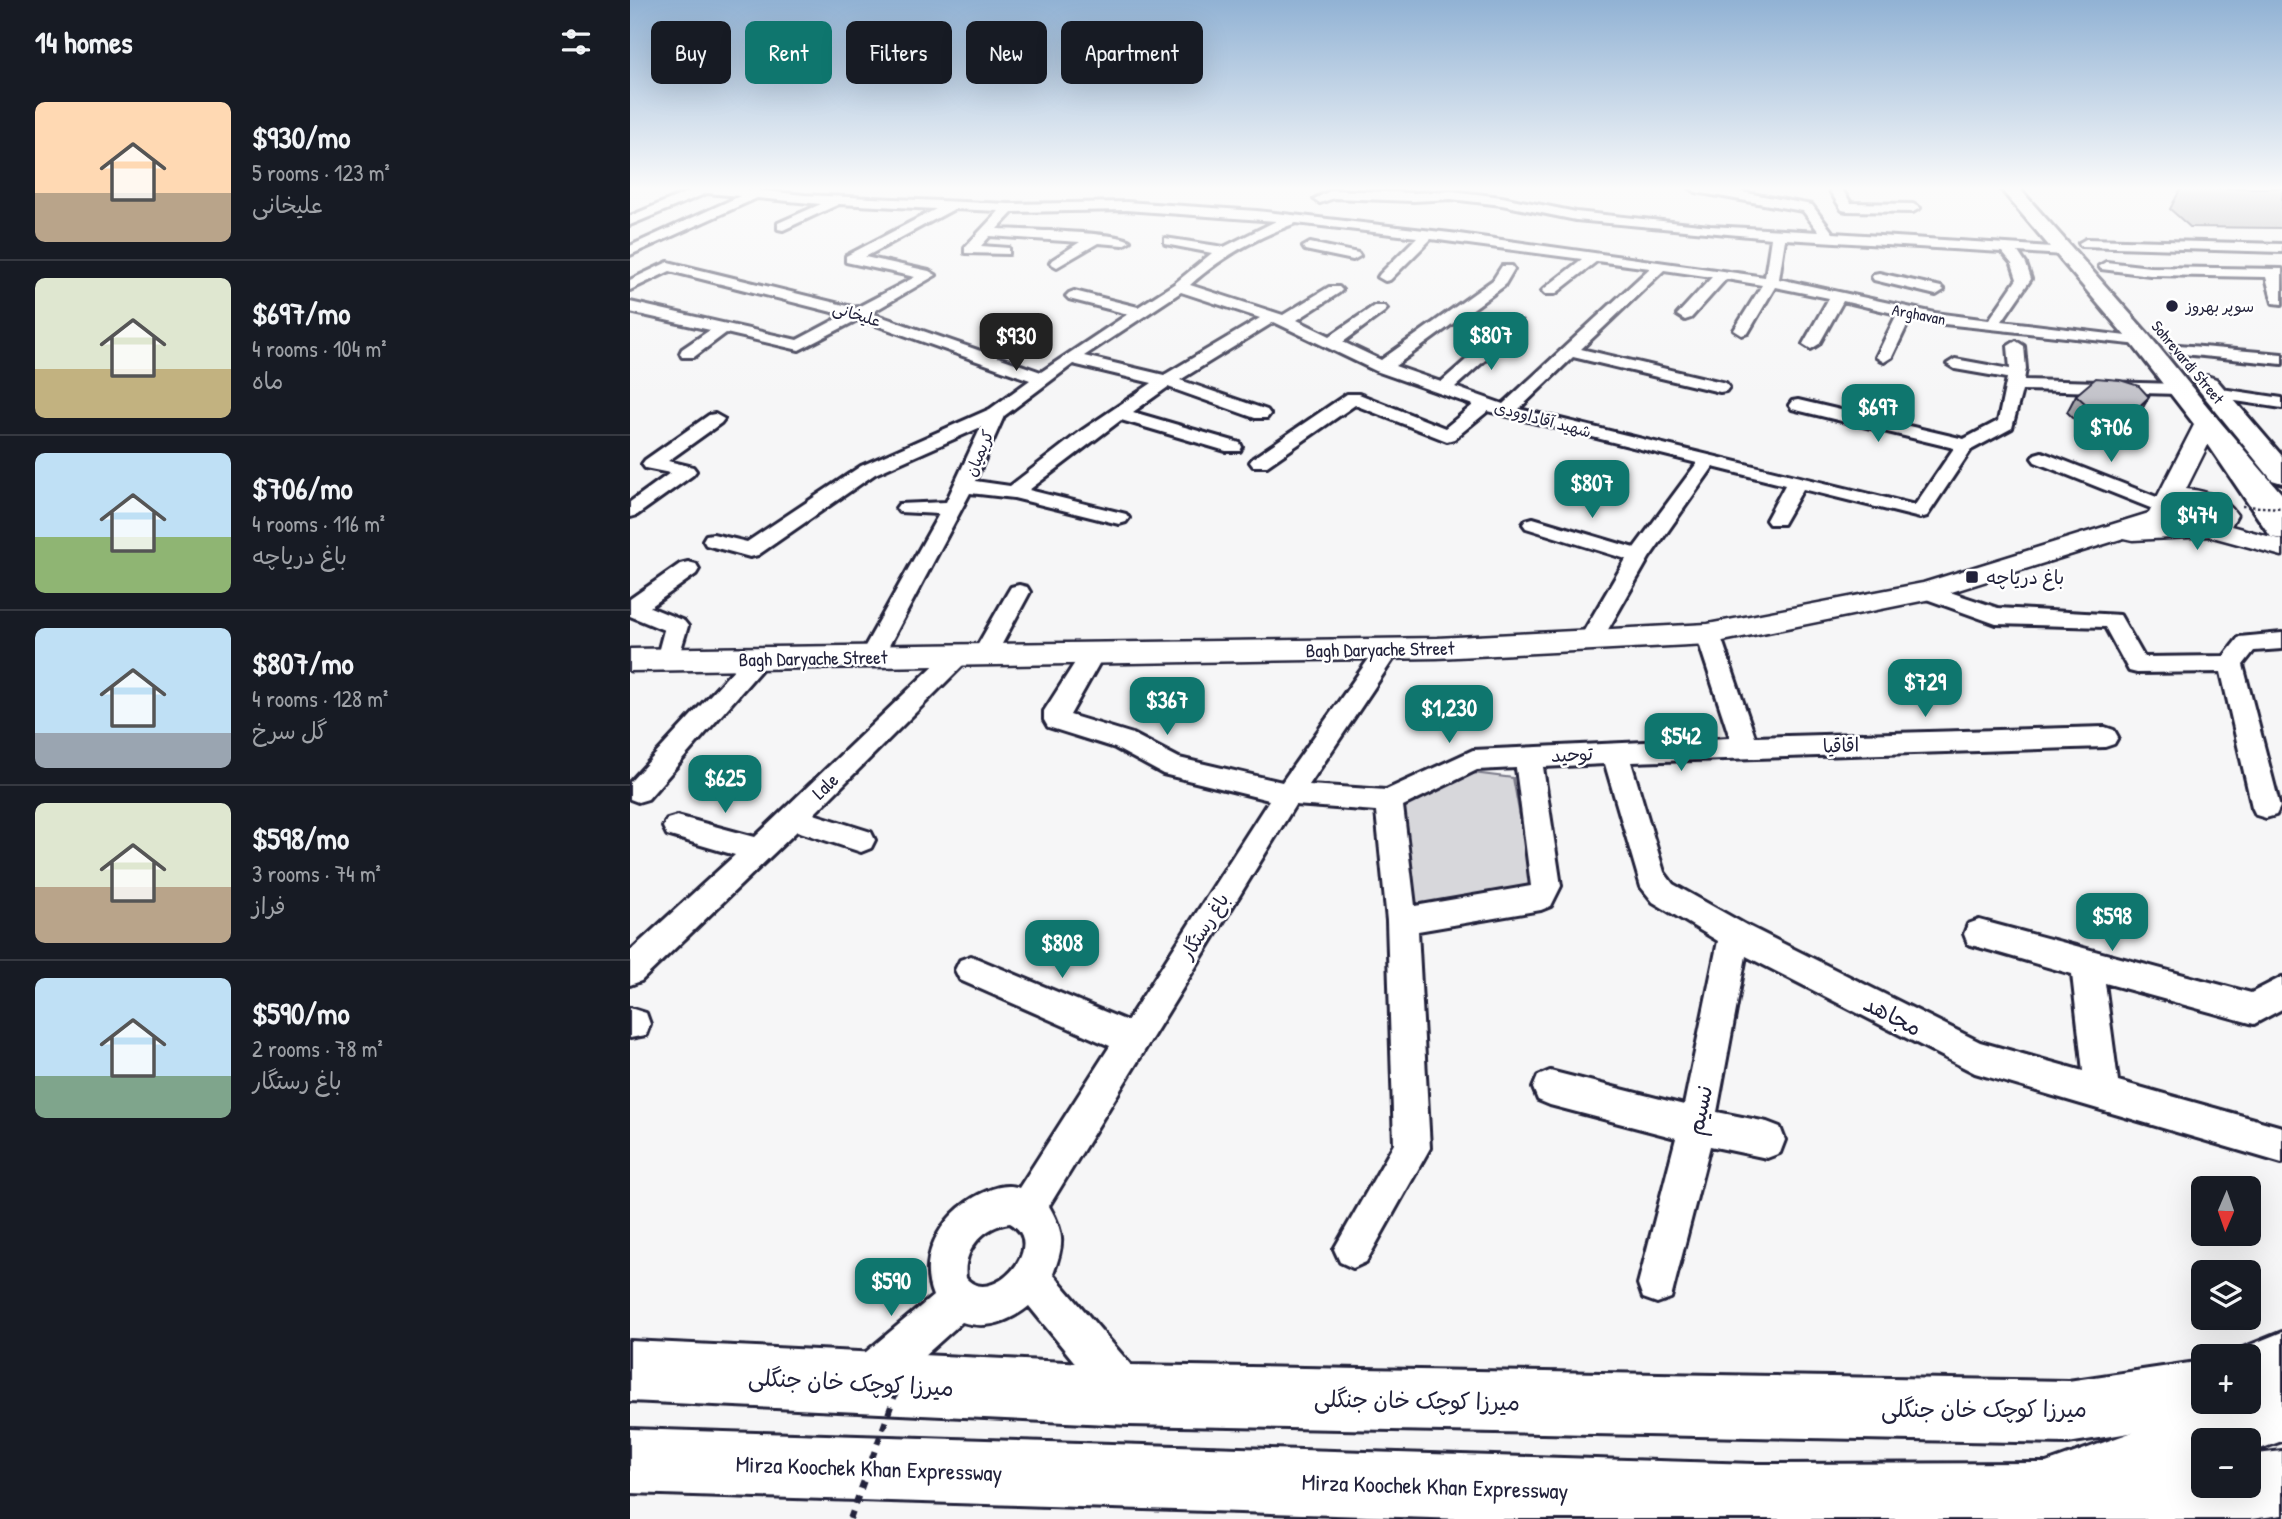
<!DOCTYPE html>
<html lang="en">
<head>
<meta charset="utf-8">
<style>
  :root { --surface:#171b24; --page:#242831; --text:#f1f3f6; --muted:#9ea1a6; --line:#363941; --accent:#0f766e }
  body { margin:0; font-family:"Patrick Hand","Playpen Sans Arabic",sans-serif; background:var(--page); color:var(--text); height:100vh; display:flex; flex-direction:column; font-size:26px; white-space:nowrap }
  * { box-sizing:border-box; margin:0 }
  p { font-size:23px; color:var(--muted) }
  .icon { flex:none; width:38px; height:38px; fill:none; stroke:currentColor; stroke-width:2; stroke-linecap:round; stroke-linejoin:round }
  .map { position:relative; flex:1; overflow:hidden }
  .details { display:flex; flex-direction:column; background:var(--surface); width:630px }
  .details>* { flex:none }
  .top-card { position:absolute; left:21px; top:21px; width:665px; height:63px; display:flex; gap:14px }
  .needle { width:46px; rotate:182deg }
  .buttons { position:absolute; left:1561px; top:1176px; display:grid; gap:14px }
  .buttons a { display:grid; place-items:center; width:70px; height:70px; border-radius:10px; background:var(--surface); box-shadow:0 7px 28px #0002; font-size:35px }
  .price { position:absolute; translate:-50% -60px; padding:0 16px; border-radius:14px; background:var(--accent); color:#fff; font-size:23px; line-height:46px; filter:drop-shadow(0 2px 4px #0008) }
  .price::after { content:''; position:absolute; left:50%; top:42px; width:21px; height:16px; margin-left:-10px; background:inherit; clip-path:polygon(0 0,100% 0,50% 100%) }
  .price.on { background:#222; color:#fff }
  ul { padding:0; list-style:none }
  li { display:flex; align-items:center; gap:21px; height:175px; padding:0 35px }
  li+li { border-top:2px solid var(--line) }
  li span { display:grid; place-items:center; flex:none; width:196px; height:140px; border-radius:10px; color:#555 }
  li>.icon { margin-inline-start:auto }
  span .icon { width:84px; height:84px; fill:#fffc; stroke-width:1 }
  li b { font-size:30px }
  h2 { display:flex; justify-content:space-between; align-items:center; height:84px; padding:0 35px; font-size:30px }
  .tag { padding:0 24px; border-radius:10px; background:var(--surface); box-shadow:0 7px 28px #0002; font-size:24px; line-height:63px }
  .tag.on { background:var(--accent); color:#fff }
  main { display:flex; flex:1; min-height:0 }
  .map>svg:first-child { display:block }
  .green { fill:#d7d7db; stroke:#7c7c8b; stroke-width:2 }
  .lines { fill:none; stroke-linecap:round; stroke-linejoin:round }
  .minor-casing { stroke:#22223b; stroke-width:6 }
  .tertiary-casing { stroke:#22223b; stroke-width:5 }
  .secondary-casing { stroke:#22223b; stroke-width:6 }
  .primary-casing { stroke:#22223b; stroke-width:6 }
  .trunk-casing { stroke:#22223b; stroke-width:6 }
  .minor { fill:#fff; fill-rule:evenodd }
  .tertiary { fill:#fff; fill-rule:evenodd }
  .secondary { fill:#fff; fill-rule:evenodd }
  .primary { fill:#fff; fill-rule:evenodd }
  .trunk { fill:#fff; fill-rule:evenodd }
  .path-bridge-far1 { stroke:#22223b; stroke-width:2.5; stroke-dasharray:2.5 2.5; stroke-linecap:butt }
  .path-bridge { stroke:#22223b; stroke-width:6; stroke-dasharray:8 8; stroke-linecap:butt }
  .wall { fill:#a7a7ad; stroke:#22223b; stroke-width:2 }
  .shaded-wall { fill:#88888d; stroke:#22223b; stroke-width:2 }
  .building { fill:#c2c2c9; stroke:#22223b; stroke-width:2 }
  .poi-dot { fill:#22223b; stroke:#fff; stroke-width:2.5 }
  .labels { text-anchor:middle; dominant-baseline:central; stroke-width:5; stroke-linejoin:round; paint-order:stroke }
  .far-poi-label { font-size:16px; fill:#22223b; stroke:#fff; text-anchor:start }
  .far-street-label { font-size:16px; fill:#22223b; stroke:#fff }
  .poi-label { font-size:19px; fill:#22223b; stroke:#fff; text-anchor:start }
  .street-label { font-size:19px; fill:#22223b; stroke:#fff }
  .near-street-label { font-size:23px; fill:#22223b; stroke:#fff }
</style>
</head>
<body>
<main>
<section class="details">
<h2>14 homes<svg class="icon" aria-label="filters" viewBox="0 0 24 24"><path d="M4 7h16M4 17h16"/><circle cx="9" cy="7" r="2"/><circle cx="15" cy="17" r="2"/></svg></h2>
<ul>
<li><span style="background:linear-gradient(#ffd9b3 65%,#b9a48a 0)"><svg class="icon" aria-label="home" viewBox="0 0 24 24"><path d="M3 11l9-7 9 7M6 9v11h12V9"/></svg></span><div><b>$930/mo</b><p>5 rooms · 123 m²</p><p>علیخانی</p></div></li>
<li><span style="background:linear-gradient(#dfe7d0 65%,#c2b280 0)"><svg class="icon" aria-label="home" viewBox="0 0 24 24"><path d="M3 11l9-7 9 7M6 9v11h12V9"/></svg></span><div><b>$697/mo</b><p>4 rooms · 104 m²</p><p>ماه</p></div></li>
<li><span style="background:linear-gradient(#bfe0f5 60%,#8fb573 0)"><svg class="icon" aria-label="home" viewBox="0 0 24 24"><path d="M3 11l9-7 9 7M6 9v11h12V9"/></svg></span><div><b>$706/mo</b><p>4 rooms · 116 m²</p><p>باغ دریاچه</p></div></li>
<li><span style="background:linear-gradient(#bfe0f5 75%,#9aa5b1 0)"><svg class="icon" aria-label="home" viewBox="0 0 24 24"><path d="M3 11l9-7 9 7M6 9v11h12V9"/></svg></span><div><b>$807/mo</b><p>4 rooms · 128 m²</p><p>گل سرخ</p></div></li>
<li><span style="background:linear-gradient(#dfe7d0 60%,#b9a48a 0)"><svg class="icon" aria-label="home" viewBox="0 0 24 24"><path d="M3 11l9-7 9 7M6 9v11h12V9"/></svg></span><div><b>$598/mo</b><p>3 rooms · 74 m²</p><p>فراز</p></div></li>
<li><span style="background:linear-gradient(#bfe0f5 70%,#7fa58c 0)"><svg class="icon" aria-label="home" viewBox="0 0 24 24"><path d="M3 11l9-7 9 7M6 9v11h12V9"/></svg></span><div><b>$590/mo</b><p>2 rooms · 78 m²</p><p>باغ رستگار</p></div></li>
</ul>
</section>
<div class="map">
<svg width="1652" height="1519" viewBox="0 0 1652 1519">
  <rect width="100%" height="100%" fill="#f6f6f7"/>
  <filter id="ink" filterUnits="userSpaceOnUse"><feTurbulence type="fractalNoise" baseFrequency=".0143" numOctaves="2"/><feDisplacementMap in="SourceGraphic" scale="14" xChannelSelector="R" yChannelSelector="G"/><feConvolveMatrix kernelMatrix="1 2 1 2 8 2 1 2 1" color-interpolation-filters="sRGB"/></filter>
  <g filter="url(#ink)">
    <!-- green -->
    <path class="green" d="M 1559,502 L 1580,511 L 1582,520 L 1537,525 L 1547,504 Z
      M 835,772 L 883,778 L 902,884 L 779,910 L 774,808 Z"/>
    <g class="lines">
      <defs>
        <path id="minor" d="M 59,188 L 106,188 L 174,195 L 379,204 L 496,202 L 627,211 L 829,234 L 1135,277 L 1141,238 L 946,220 L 872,205 L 821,199 L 783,201 L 704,198 L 690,203 L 684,199 L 702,190 L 783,193 L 821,191 L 872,197 L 946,212 L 1080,226 L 1189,232 L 1173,211 L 1066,192 L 1060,188 L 1113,188 L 1111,192 L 1182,205 L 1203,233 L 1439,248 L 1439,254 L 1434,255 L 1388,252 L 1396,264 L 1401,279 L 1372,321 L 1513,338 L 1519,340 L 1521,343 L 1519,346 L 1305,323 L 1281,317 L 1262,357 L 1254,362 L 1246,357 L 1267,314 L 1213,301 L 1189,344 L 1181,349 L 1173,344 L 1199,298 L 1145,287 L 1118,333 L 1112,335 L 1104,330 L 1132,285 L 1096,279 L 1061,318 L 1055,320 L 1047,315 L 1082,277 L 1034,270 L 951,349 L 1096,383 L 1099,387 L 1096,391 L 1090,392 L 943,357 L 889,409 L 1285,505 L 1324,448 L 1162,409 L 1159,405 L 1162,401 L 1168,400 L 1334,439 L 1368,421 L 1377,378 L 1325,369 L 1317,364 L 1325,359 L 1380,369 L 1378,346 L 1386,341 L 1394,346 L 1396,369 L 1394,380 L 1549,384 L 1558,389 L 1549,394 L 1392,390 L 1382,428 L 1341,450 L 1297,516 L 1290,518 L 1173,489 L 1153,524 L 1139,524 L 1136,520 L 1155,485 L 1083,467 L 1019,558 L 968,647 L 960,649 L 952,647 L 948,641 L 996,559 L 896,528 L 893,524 L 896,520 L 903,518 L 1004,548 L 1067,463 L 858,411 L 824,439 L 817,441 L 725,405 L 637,466 L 623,466 L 620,462 L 623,458 L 717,394 L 729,394 L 815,428 L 843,405 L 746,371 L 644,322 L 550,380 L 637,410 L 640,414 L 637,418 L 625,418 L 538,387 L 503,412 L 610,443 L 612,447 L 610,451 L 596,451 L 491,420 L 399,490 L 496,514 L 499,518 L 496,522 L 489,524 L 384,498 L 340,493 L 253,657 L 249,663 L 241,665 L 233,663 L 229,657 L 309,514 L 269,512 L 266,508 L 269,504 L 316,502 L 351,427 L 245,474 L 128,555 L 120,557 L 76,545 L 73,540 L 76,535 L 83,534 L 117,542 L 231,466 L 360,409 L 400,380 L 229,319 L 169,350 L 96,333 L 64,357 L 52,357 L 50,353 L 52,349 L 80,330 L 0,312 L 0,302 L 167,340 L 214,315 L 40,271 L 0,290 L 0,280 L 38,262 L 226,308 L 285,277 L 216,262 L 216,256 L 306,209 L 209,204 L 153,230 L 148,229 L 148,223 L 191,204 L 127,198 L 0,255 L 0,246 L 110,196 L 77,193 L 0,225 L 0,216 L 60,191 ZM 324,209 L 369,211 L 335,247 L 335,253 L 379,254 L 379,248 L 351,246 L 360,236 L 450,242 L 422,260 L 420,263 L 427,267 L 468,243 L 493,245 L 500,241 C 489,232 389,230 367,229 L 383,212 L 496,210 L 646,221 L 594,247 L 535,238 L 535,244 L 582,253 L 544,284 L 508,307 L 444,291 L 439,293 L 436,296 L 439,299 L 498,314 L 411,372 L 241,313 L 306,275 L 299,271 L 235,257 ZM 666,223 L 787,237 L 750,274 L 748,277 L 755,281 L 760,280 L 801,239 L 952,259 L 915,288 L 912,291 L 915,294 L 925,294 L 967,261 L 1020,268 L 873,404 L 825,387 L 891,328 L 893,325 L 891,322 L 879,322 L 811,382 L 765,366 L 874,286 L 884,269 L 882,266 L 872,266 L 863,280 L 751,360 L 713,342 L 754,312 L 757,309 L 754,306 L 744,306 L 700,336 L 667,320 L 709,293 L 712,290 L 709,287 L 699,287 L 653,315 L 560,285 C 591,257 626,238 666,223 ZM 1155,239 L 1372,252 L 1382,264 L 1387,279 L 1359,320 L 1305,313 L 1149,279 ZM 551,292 L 630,318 L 534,375 L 454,356 ZM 443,364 L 522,383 L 451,431 L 380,486 L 345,481 L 374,416 Z
          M 1198,188 L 1211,188 L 1221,203 L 1283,204 L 1290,208 L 1283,212 L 1217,211 L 1212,210 Z
          M 1456,239 L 1652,244 L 1652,252 L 1451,246 L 1449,243 Z
          M 680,243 L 728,253 L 730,256 L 723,260 L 675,250 L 673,247 Z
          M 1476,262 L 1520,267 L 1652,269 L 1652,304 L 1643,303 L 1636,277 L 1520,275 L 1471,269 L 1469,266 Z
          M 1249,273 L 1311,287 L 1314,290 L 1306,295 L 1244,280 L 1242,277 L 1244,274 Z
          M 1549,345 L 1652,354 L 1652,364 L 1543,353 L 1541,350 Z
          M 1585,388 L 1652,398 L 1652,408 L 1579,397 L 1576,393 L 1579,389 Z
          M 85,414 L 94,419 L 91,423 L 38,461 L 63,467 L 66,471 L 63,475 L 7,515 L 0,517 L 0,502 L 40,473 L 15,468 L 12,464 L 15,460 L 79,415 Z
          M 1412,452 L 1542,503 L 1545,507 L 1542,511 L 1528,511 L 1405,462 L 1402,458 L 1405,454 Z
          M 58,562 L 66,564 L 69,569 L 66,574 L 20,607 L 54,621 L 58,626 L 46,666 L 38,668 L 30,666 L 26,660 L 34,630 L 0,616 L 0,599 L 50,564 Z
          M 1296,584 L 1368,608 L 1490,615 L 1514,657 L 1594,656 L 1609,637 L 1652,633 L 1652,649 L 1624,651 L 1613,665 L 1650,807 L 1646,815 L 1636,818 L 1626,815 L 1622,807 L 1591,672 L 1507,673 L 1499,671 L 1475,627 L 1366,624 L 1288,596 L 1285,591 L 1288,586 Z
          M 389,585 L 397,587 L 400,592 L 366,655 L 362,661 L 354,663 L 346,661 L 342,655 L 378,592 L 381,587 Z
          M 1078,626 L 1086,628 L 1090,634 L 1125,737 L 1475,727 L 1484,730 L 1488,737 L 1484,744 L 1475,747 L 1001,762 L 1034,872 L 1043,884 L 1116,925 L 1350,1042 L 1453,1071 L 1442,974 L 1338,944 L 1334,934 L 1338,924 L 1349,920 L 1621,993 L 1652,977 L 1652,1009 L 1624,1024 L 1475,983 L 1488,1081 L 1652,1127 L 1652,1163 L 1345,1073 L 1116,956 L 1087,1112 L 1137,1122 L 1150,1127 L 1155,1140 L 1150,1153 L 1137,1158 L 1080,1146 L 1041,1298 L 1027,1303 L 1013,1298 L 1008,1284 L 1046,1138 L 920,1105 L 908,1100 L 903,1088 L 908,1076 L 920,1071 L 1054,1105 L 1088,941 L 1023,902 L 1011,887 L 975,764 L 913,767 L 931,886 L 921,906 L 911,910 L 788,931 L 800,1148 L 736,1262 L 723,1268 L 710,1262 L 704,1249 L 764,1144 L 757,921 L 746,811 L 665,805 L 419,1206 C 435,1234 434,1245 423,1274 L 511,1377 L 517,1392 L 511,1407 L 496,1413 L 481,1407 L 399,1306 C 379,1322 357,1330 332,1322 L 254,1392 L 239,1398 L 224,1392 L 218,1377 L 224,1362 L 303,1296 C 285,1253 317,1207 357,1191 C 366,1187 379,1184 389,1188 L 480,1046 L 330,980 L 325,970 L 330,960 L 341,956 L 497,1021 L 639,800 L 533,774 L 485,748 L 418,727 L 414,720 L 414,711 L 455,647 L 463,645 L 471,647 L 475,653 L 440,715 L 503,734 L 549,758 L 652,782 L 750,643 L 758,641 L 766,643 L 770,649 L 766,655 L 679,785 L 756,790 L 843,750 L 1100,738 L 1066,634 L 1070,628 ZM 886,768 L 901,886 L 785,906 L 773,806 L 847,770 ZM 380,1223 C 420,1245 361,1308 336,1278 C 332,1251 353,1226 380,1223 Z
          M 328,648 L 336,650 L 340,656 L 336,662 L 184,814 L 241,832 L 245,840 L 241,848 L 231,852 L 167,831 L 11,981 L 0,985 L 0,951 L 105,855 L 37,835 L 33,827 L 37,819 L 47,816 L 125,837 L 320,650 Z
          M 127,651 L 135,653 L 139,659 L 135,665 L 18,799 L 8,802 L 0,799 L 0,782 L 119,653 Z
          M 0,1008 L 16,1013 L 20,1024 L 16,1035 L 0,1038 Z"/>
        <path id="tertiary" d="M 1577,416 L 1585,418 L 1589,423 L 1556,489 C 1577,491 1595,497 1607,515 L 1601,526 L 1652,540 L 1652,556 L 1579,536 L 1503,540 L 1494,538 L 1296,600 L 1078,644 L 807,658 L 0,671 L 0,649 L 807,638 L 1078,624 L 1293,583 L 1519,513 L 1565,423 L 1569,418 ZM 1549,504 L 1563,505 L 1581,516 L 1574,520 L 1539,522 Z"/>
        <path id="secondary" d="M 1370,188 L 1389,188 L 1518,334 L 1586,417 L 1652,509 L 1652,539 L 1641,537 L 1567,428 L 1502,344 Z
          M 1577,376 L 1586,379 L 1652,456 L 1652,483 L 1642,480 L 1568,389 L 1564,384 L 1568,379 Z"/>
        <path id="primary" d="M 1652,1332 L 1652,1392 L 1619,1405 L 1611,1402 L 1619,1402 L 1619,1356 L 1597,1356 L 1598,1354 Z
          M 0,1341 L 499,1365 L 1438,1381 L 1573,1361 L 1573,1402 L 1599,1402 L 1594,1412 L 1573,1421 L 1438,1443 L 499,1425 L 0,1401 Z"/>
        <path id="trunk" d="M 1577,415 L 1586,417 L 1652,494 L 1652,522 L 1641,519 L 1568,429 L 1564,423 L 1568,417 Z
          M 1652,1379 L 1652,1441 L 1619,1453 L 1619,1440 L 1573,1440 L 1573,1486 L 1619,1486 L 1619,1455 L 1652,1451 L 1652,1515 L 1620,1519 L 834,1519 L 0,1493 L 0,1429 L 1124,1464 L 1416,1463 L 1587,1402 L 1619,1402 L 1619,1391 Z"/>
      </defs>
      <!-- minor casing -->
      <use href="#minor" class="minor-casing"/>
      <!-- tertiary casing -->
      <use href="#tertiary" class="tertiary-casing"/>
      <!-- secondary casing -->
      <use href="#secondary" class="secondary-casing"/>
      <!-- primary casing -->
      <use href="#primary" class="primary-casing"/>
      <!-- trunk casing -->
      <use href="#trunk" class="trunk-casing"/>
      <!-- minor -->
      <use href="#minor" class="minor"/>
      <!-- tertiary -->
      <use href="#tertiary" class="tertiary"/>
      <!-- secondary -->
      <use href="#secondary" class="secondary"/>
      <!-- primary -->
      <use href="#primary" class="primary"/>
      <!-- trunk -->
      <use href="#trunk" class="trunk"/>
      <!-- path-bridge-far1 -->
      <path class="path-bridge-far1" d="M 1612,506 L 1652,508"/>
      <!-- path-bridge -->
      <path class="path-bridge" d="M 220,1519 L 269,1384"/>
    </g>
    <!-- wall -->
    <path class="wall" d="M 1551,188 L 1652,188 L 1652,228 L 1560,227 L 1540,209 Z
      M 1446,395 L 1519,397 L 1509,414 L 1491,431 L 1464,429 L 1448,423 L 1437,412 Z"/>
    <!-- shaded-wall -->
    <path class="shaded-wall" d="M 1519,397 L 1509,414 L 1491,431 L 1501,414 Z"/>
    <!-- building -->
    <path class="building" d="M 1466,378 L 1490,380 L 1509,386 L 1519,397 L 1501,414 L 1474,412 L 1458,406 L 1446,395 Z"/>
  </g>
  <!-- sky -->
  <linearGradient id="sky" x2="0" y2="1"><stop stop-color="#91b2d4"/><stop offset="0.47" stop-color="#fbfbfb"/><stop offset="1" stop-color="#fbfbfb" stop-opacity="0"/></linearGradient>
  <rect width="1652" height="401" fill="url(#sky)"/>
  <!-- markers -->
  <g class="poi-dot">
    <circle cx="1542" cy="306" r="7"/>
    <rect x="1335" y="570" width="14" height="14" rx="3.5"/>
  </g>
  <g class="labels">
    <!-- far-poi labels -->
    <g class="far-poi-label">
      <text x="1556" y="306">سوپر بهروز</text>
    </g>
    <!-- far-street labels -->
    <g class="far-street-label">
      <text transform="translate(227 314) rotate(17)">علیخانی</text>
      <text transform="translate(1289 314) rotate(11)">Arghavan</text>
      <text transform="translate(1558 362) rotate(50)">Sohrevardi Street</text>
      <text transform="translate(913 419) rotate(15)">شهید آقاداوودی</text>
      <text transform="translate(349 453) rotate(-67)">کریمیان</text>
    </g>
    <!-- poi labels -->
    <g class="poi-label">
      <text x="1356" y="577">باغ دریاچه</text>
    </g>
    <!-- street labels -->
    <g class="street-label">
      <text transform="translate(750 649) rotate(-1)">Bagh Daryache Street</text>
      <text transform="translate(183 658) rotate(-1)">Bagh Daryache Street</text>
      <text transform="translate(1211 745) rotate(-2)">اقاقیا</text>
      <text transform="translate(942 754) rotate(-3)">توحید</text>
      <text transform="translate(195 786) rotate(-44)">Lale</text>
      <text transform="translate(574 926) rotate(-58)">باغ رستگار</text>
    </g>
    <!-- near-street labels -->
    <g class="near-street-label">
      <text transform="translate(1263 1015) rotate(27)">مجاهد</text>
      <text transform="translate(1069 1110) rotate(-78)">نسیم</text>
      <text transform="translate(221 1382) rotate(3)">میرزا کوچک خان جنگلی</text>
      <text transform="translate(787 1400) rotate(1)">میرزا کوچک خان جنگلی</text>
      <text x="1354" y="1408">میرزا کوچک خان جنگلی</text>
      <text transform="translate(239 1468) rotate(2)">Mirza Koochek Khan Expressway</text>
      <text transform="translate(805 1486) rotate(2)">Mirza Koochek Khan Expressway</text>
    </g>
  </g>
</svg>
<div class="buttons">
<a><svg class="needle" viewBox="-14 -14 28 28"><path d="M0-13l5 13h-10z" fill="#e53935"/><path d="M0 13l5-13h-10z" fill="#9ea1a6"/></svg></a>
<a><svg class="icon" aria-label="layers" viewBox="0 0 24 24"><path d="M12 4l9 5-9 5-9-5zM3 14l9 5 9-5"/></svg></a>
<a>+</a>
<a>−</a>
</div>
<b class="price" style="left:861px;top:372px">$807</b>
<b class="price on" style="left:386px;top:373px">$930</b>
<b class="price" style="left:1248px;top:444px">$697</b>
<b class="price" style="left:1481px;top:464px">$706</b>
<b class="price" style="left:962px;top:520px">$807</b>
<b class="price" style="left:1567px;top:552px">$474</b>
<b class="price" style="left:1295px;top:719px">$729</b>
<b class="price" style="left:537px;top:737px">$367</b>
<b class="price" style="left:819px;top:745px">$1,230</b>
<b class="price" style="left:1051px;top:773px">$542</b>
<b class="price" style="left:95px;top:815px">$625</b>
<b class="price" style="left:1482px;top:953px">$598</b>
<b class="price" style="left:432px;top:980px">$808</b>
<b class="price" style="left:261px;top:1318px">$590</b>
<div class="top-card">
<a class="tag">Buy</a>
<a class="tag on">Rent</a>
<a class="tag">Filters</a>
<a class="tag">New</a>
<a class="tag">Apartment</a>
</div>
</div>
</main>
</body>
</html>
